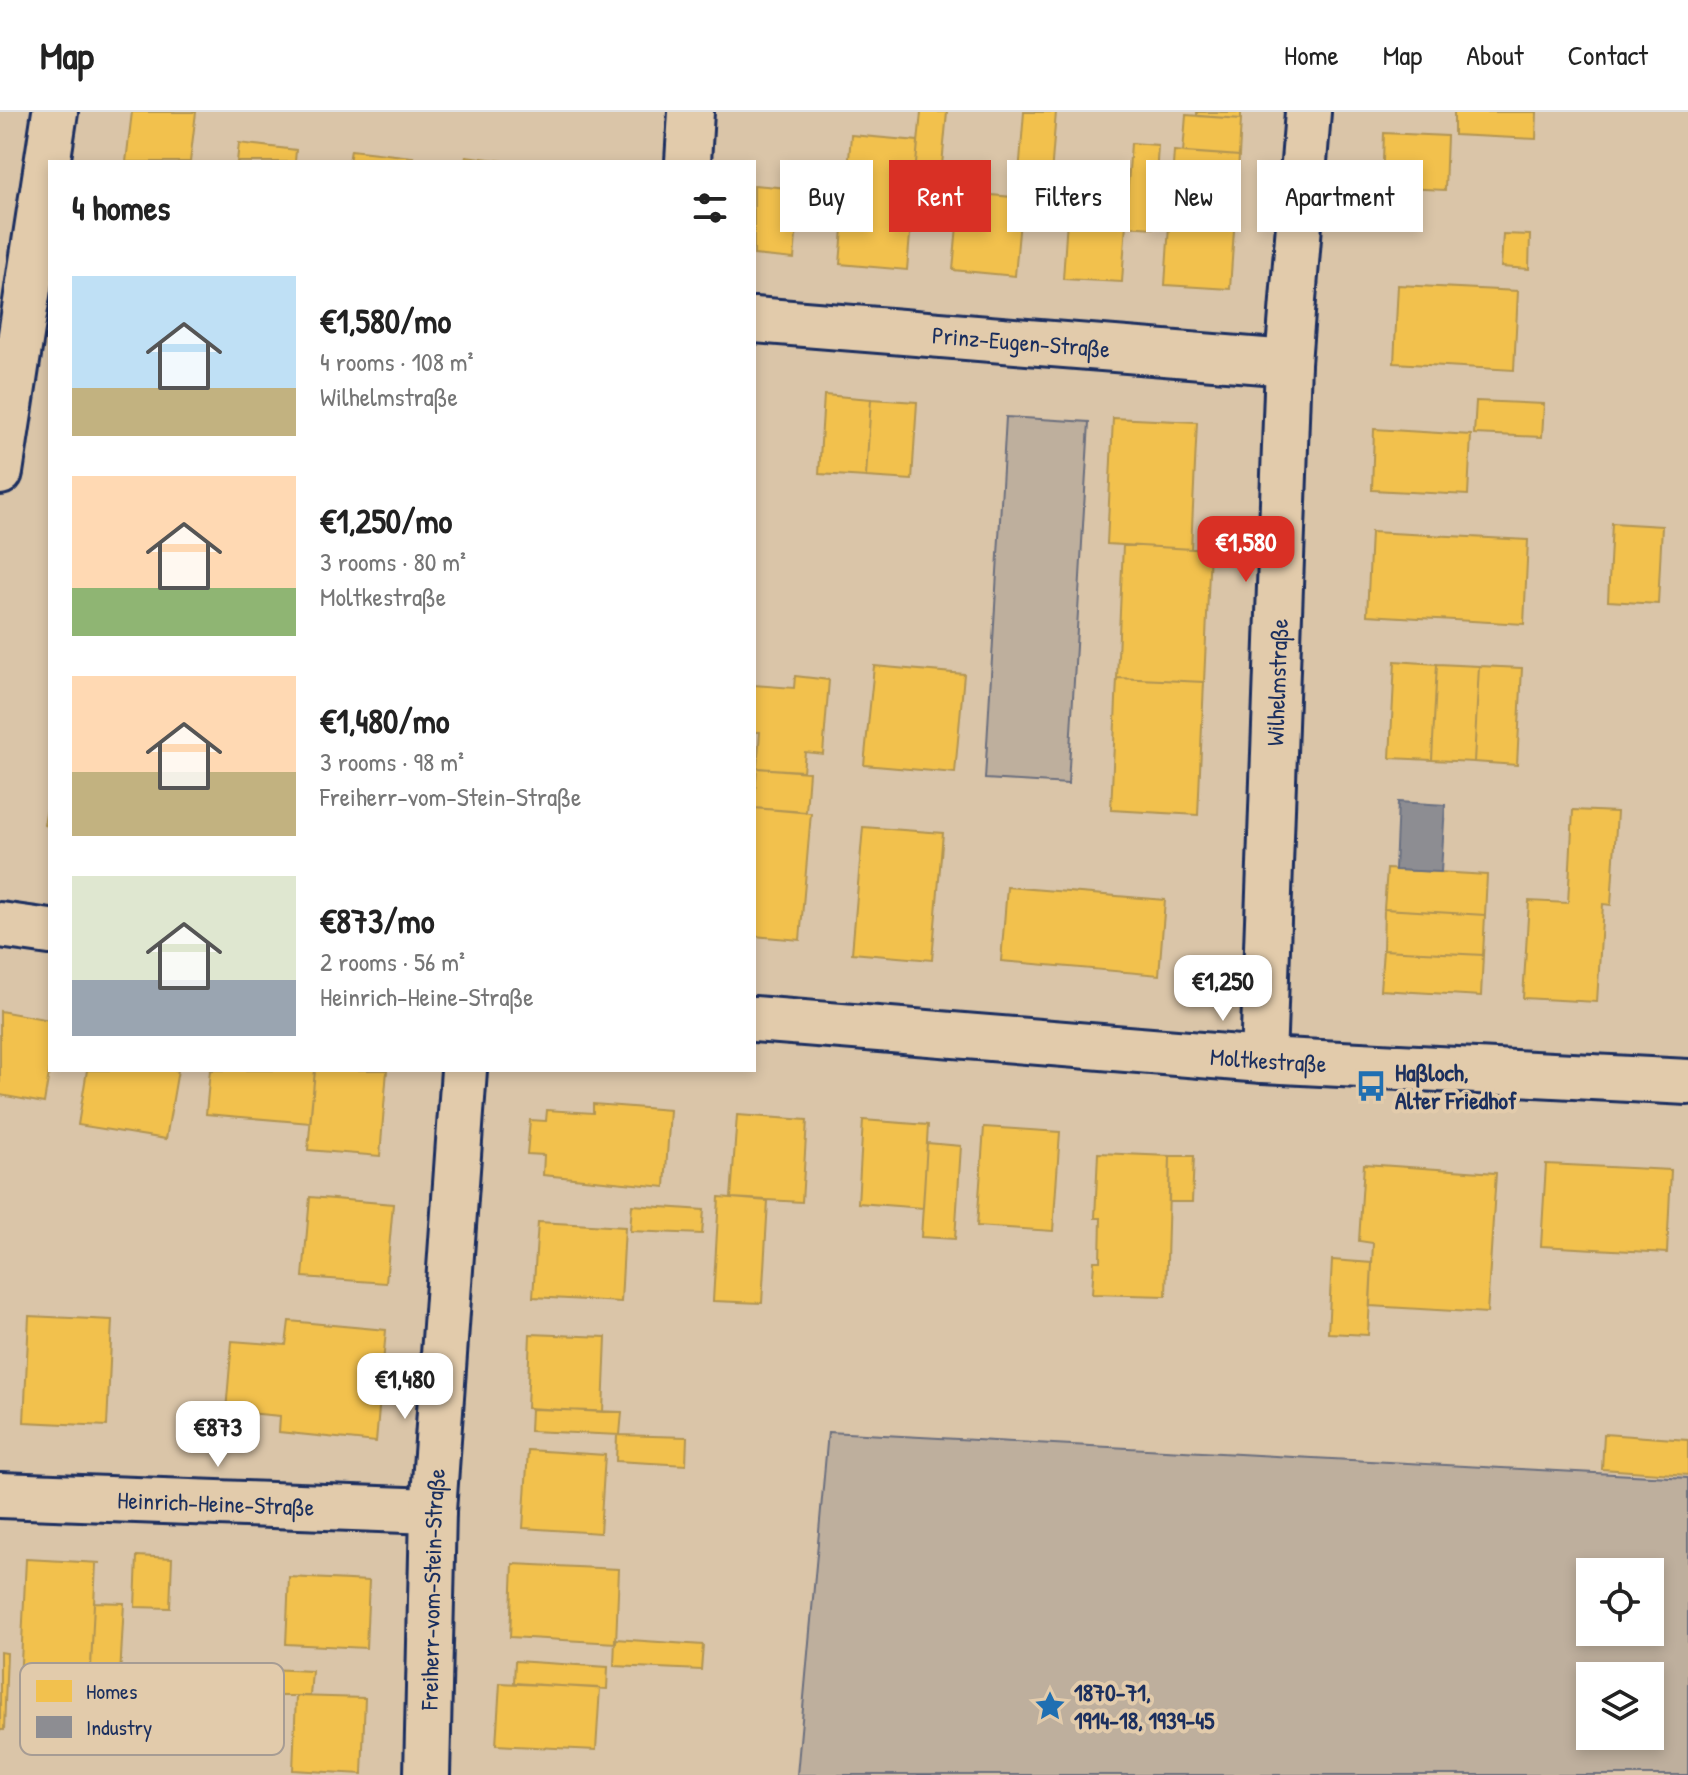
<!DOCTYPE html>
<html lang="en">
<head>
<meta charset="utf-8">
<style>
  :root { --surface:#fff; --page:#f6f6f6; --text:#222; --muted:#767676; --line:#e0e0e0; --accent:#d93025 }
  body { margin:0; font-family:"Patrick Hand",sans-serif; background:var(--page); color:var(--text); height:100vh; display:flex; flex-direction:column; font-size:30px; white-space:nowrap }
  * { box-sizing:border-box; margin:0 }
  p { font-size:26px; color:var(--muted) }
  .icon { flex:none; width:44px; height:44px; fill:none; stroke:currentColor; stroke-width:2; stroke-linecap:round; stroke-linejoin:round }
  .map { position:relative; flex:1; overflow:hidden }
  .sheet { position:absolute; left:48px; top:48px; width:708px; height:912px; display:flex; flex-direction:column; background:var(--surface); border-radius:0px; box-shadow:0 4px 12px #0003 }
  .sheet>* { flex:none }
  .top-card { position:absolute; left:780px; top:48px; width:760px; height:72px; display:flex; gap:16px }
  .fabs { position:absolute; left:1576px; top:1446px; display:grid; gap:16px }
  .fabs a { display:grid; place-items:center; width:88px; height:88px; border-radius:0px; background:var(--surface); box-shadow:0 4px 12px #0003; font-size:40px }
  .price { position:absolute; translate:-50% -68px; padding:0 18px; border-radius:16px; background:#fff; color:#222; font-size:26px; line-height:52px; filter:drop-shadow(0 2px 4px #0008) }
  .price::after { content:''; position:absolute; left:50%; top:48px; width:24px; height:18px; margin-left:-12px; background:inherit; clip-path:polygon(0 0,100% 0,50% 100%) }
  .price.current { background:var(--accent); color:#fff }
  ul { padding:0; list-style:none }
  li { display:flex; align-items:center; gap:24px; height:200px; padding:0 24px }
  li span { display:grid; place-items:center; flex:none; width:224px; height:160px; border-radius:0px; color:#555 }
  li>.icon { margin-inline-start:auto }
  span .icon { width:96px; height:96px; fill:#fffc; stroke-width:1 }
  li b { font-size:34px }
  h2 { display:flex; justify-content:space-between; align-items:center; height:96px; padding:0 24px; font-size:34px }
  .tag { padding:0 28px; border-radius:0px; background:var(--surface); box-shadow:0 4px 12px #0003; font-size:28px; line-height:72px }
  .tag.current { background:var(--accent); color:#fff }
  header { display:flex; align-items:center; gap:48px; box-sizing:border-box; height:112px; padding:0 40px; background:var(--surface); border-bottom:2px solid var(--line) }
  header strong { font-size:38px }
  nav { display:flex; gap:44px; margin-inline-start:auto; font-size:28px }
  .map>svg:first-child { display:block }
  .green { fill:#beaf9d; stroke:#6c6f7e; stroke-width:2; fill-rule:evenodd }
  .homes { fill:#f2c14e; stroke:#b29553; stroke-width:2 }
  .industry { fill:#8d8d92; stroke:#6b7182; stroke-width:2 }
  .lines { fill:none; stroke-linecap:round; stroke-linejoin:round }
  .minor-casing { stroke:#1b2f5e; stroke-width:50 }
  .minor { stroke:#e2cbab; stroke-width:44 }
  .labels { text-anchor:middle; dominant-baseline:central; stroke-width:8; stroke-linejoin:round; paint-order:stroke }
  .street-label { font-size:24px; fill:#1b2f5e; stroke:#e2cbab }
  .poi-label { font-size:24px; font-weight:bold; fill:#1b2f5e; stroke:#e2cbab; text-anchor:start }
  .key { fill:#e2cbab; stroke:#a69c94; stroke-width:2 }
  .key-label { font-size:22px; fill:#1b2f5e }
</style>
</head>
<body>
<header>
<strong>Map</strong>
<nav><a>Home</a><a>Map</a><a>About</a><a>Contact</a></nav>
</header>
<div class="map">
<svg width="1688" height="1663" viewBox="0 0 1688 1663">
  <rect width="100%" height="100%" fill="#dac5a8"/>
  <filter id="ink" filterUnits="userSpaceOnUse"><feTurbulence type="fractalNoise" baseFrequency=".0125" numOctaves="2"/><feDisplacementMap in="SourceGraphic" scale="16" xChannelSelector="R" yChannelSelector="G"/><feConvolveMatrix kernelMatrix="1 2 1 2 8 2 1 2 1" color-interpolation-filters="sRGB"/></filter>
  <g filter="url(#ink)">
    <!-- green -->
    <path class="green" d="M 1006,305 L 1089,310 L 1068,672 L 985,667 Z
      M 828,1320 L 1688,1366 L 1688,1663 L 797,1663 ZM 1590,1460 L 1650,1460 L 1650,1520 L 1590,1520 ZM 1590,1564 L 1650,1564 L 1650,1624 L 1590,1624 Z"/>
    <!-- homes -->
    <path class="homes" d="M 132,0 L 196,0 L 190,50 L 126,50 Z
      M 921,0 L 947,0 L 939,85 L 913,83 Z
      M 1024,0 L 1056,0 L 1050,76 L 1018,74 Z
      M 1197,0 L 1241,0 L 1241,7 L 1197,4 Z
      M 1454,0 L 1537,0 L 1536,27 L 1454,23 Z
      M 1186,3 L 1241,7 L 1239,44 L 1183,40 Z
      M 1384,21 L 1447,24 L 1445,78 L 1382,75 Z
      M 851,23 L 918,29 L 907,158 L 840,152 Z
      M 239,31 L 296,38 L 295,50 L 237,50 Z
      M 1131,31 L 1158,33 L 1153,116 L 1125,114 Z
      M 351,38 L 413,45 L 412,50 L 349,50 Z
      M 1174,39 L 1239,44 L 1230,177 L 1165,173 Z
      M 466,44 L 511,50 L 465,50 Z
      M 754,73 L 800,77 L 794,147 L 754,143 Z
      M 960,80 L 1022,86 L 1015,164 L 953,158 Z
      M 1068,92 L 1127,96 L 1122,170 L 1063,167 Z
      M 1503,122 L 1530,123 L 1529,157 L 1501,155 Z
      M 1398,173 L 1518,179 L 1514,258 L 1394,251 Z
      M 824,283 L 871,287 L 866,365 L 819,362 Z
      M 871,287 L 917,290 L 912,368 L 866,365 Z
      M 1476,289 L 1544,292 L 1542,325 L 1474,322 Z
      M 1113,306 L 1197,310 L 1191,437 L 1107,432 Z
      M 1374,317 L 1471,323 L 1468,383 L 1372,378 Z
      M 1612,411 L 1662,414 L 1658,492 L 1608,489 Z
      M 1371,420 L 1528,428 L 1524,512 L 1367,503 Z
      M 1123,433 L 1210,438 L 1204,570 L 1117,566 Z
      M 1395,549 L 1437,552 L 1432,648 L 1390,646 Z
      M 1437,552 L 1479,554 L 1474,650 L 1432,648 Z
      M 874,554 L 964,562 L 955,661 L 864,653 Z
      M 1479,554 L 1522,556 L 1517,653 L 1474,650 Z
      M 795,564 L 829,568 L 823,642 L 805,640 L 803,659 L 757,656 L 760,620 L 754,620 L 754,573 L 794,576 Z
      M 1117,566 L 1204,570 L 1198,703 L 1111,698 Z
      M 757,656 L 809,660 L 806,700 L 754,696 Z
      M 50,681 L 50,714 L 44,713 Z
      M 754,696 L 811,701 L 800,828 L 754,824 Z
      M 1573,698 L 1617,700 L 1611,793 L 1603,792 L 1597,890 L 1523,886 L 1529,789 L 1568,791 Z
      M 863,715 L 943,721 L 932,848 L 852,841 Z
      M 1387,757 L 1487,763 L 1485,803 L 1384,797 Z
      M 1007,775 L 1165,788 L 1159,863 L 1001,849 Z
      M 1384,797 L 1485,803 L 1483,843 L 1383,838 Z
      M 1383,838 L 1483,843 L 1481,884 L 1380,878 Z
      M 0,899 L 50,908 L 50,955 L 44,991 L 0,983 Z
      M 87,958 L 178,958 L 166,1027 L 78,1013 Z
      M 210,958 L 315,958 L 310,1011 L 206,1002 Z
      M 315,958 L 387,958 L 380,1044 L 308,1038 Z
      M 593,992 L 670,998 L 665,1075 L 543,1063 L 544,1043 L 527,1042 L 530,1008 L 546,1009 L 547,998 L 593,1001 Z
      M 737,1003 L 807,1008 L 802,1090 L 731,1086 Z
      M 863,1008 L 928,1013 L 923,1096 L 858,1091 Z
      M 984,1015 L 1060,1020 L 1053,1119 L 977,1114 Z
      M 927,1031 L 961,1034 L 955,1127 L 921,1125 Z
      M 1098,1041 L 1170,1044 L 1166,1184 L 1092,1182 L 1094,1149 L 1100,1149 L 1101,1106 L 1095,1106 Z
      M 1170,1044 L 1194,1044 L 1192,1090 L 1169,1090 Z
      M 1364,1052 L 1496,1061 L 1487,1201 L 1370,1194 L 1373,1131 L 1359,1129 Z
      M 1546,1052 L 1671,1058 L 1667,1141 L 1541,1134 Z
      M 310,1085 L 393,1092 L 386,1171 L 303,1165 Z
      M 719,1085 L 768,1089 L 762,1191 L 713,1189 Z
      M 632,1093 L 704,1098 L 702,1122 L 630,1119 Z
      M 538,1110 L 625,1115 L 621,1190 L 533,1185 Z
      M 1332,1148 L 1372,1151 L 1368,1223 L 1328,1221 Z
      M 29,1204 L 112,1208 L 107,1314 L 24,1310 Z
      M 289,1209 L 386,1218 L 376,1330 L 279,1320 L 280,1304 L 226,1299 L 232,1229 L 286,1233 Z
      M 530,1222 L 606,1225 L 603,1300 L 527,1296 Z
      M 531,1297 L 622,1300 L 620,1323 L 530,1319 Z
      M 1604,1322 L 1688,1328 L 1688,1363 L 1602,1357 Z
      M 617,1323 L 687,1325 L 686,1353 L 616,1349 Z
      M 528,1338 L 605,1343 L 600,1421 L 523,1416 Z
      M 137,1444 L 172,1446 L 170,1496 L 135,1495 Z
      M 26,1447 L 101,1451 L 96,1451 L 90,1574 L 20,1571 Z
      M 513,1452 L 619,1457 L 616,1531 L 510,1525 Z
      M 289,1465 L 369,1469 L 366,1536 L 286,1532 Z
      M 94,1490 L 124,1491 L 118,1601 L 89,1600 Z
      M 615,1527 L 703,1533 L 701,1558 L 614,1554 Z
      M 0,1540 L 7,1541 L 4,1618 L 0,1618 Z
      M 515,1549 L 608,1555 L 607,1577 L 514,1571 Z
      M 244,1556 L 312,1559 L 310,1584 L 244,1584 Z
      M 500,1571 L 600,1576 L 596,1638 L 496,1633 Z
      M 296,1584 L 365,1586 L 362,1662 L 293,1658 Z"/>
    <!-- industry -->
    <path class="industry" d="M 1398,690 L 1445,693 L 1441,760 L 1395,758 Z"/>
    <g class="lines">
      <defs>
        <g id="minor">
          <path d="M 688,50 L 691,0"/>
          <path id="s1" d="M 754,208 L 1288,251"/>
          <path d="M 0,360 L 55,0"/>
          <path d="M 0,813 L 50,820"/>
          <path id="s2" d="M 754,907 L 1263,948 L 1688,970"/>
          <path id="s3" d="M 1263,948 L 1288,251 L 1308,0"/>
          <path id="s4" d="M 0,1383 L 433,1399"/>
          <path id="s5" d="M 427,1663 L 433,1399 L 464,958"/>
        </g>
      </defs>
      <!-- minor casing -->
      <use href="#minor" class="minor-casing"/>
      <!-- minor -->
      <use href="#minor" class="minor"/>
    </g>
  </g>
  <!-- icons -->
  <defs>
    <symbol id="bus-bare" viewBox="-9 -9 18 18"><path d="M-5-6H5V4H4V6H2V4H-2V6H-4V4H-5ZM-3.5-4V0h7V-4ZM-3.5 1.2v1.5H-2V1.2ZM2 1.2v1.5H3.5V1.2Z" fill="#1f6fb2" stroke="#e2cbab" stroke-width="2.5" paint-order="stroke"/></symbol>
    <symbol id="sight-bare" viewBox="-9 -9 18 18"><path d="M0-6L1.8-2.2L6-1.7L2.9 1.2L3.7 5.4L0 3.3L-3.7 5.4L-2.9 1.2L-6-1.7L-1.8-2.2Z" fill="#1f6fb2" stroke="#e2cbab" stroke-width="2.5" paint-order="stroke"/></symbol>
  </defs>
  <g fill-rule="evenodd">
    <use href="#bus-bare" x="1349" y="952" width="44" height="44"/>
    <use href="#sight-bare" x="1028" y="1572" width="44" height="44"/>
  </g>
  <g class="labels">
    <!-- street labels -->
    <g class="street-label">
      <text stroke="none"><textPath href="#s1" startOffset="268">Prinz-Eugen-Straße</textPath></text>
      <text stroke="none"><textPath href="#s3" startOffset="378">Wilhelmstraße</textPath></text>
      <text stroke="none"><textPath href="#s2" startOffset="516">Moltkestraße</textPath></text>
      <text stroke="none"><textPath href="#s4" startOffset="216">Heinrich-Heine-Straße</textPath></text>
      <text stroke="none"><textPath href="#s5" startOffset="186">Freiherr-vom-Stein-Straße</textPath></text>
    </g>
    <!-- poi labels -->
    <g class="poi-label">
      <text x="1395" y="960">Haßloch,<tspan x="1395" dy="28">Alter Friedhof</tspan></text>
      <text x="1074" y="1580">1870-71,<tspan x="1074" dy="28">1914-18, 1939-45</tspan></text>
    </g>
  </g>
  <!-- legend -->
  <rect x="20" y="1551" width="264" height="92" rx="12" class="key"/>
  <rect x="36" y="1568" width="36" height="22" fill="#f2c14e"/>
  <rect x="36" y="1604" width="36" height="22" fill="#8d8d92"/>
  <g class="key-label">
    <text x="86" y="1587">Homes</text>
    <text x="86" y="1623">Industry</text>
  </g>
</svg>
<div class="fabs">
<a><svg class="icon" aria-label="locate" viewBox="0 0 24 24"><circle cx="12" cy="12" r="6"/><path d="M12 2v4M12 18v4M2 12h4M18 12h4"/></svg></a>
<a><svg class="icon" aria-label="layers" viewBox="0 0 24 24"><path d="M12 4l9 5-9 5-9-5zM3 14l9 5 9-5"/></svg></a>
</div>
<b class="price current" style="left:1246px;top:472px">€1,580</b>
<b class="price" style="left:1223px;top:911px">€1,250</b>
<b class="price" style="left:405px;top:1309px">€1,480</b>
<b class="price" style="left:218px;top:1357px">€873</b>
<div class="top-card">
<a class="tag">Buy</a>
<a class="tag current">Rent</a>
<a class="tag">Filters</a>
<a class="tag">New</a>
<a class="tag">Apartment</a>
</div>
<section class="sheet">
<h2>4 homes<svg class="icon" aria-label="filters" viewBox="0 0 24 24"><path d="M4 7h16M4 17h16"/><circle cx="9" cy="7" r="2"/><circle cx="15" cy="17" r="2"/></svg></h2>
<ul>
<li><span style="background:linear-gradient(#bfe0f5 70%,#c2b280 0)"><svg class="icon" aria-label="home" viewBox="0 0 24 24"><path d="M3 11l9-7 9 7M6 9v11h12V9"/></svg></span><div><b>€1,580/mo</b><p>4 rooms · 108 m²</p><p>Wilhelmstraße</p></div></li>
<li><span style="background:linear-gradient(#ffd9b3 70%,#8fb573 0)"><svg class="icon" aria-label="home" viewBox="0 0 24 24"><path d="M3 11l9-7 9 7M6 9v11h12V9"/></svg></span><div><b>€1,250/mo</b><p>3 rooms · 80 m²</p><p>Moltkestraße</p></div></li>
<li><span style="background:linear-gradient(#ffd9b3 60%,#c2b280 0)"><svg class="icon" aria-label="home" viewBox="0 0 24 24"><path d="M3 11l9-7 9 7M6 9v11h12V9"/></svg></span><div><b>€1,480/mo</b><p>3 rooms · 98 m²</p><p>Freiherr-vom-Stein-Straße</p></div></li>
<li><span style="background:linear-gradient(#dfe7d0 65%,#9aa5b1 0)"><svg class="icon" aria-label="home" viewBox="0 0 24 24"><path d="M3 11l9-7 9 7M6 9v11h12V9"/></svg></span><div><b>€873/mo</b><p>2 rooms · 56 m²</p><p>Heinrich-Heine-Straße</p></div></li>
</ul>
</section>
</div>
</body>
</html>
